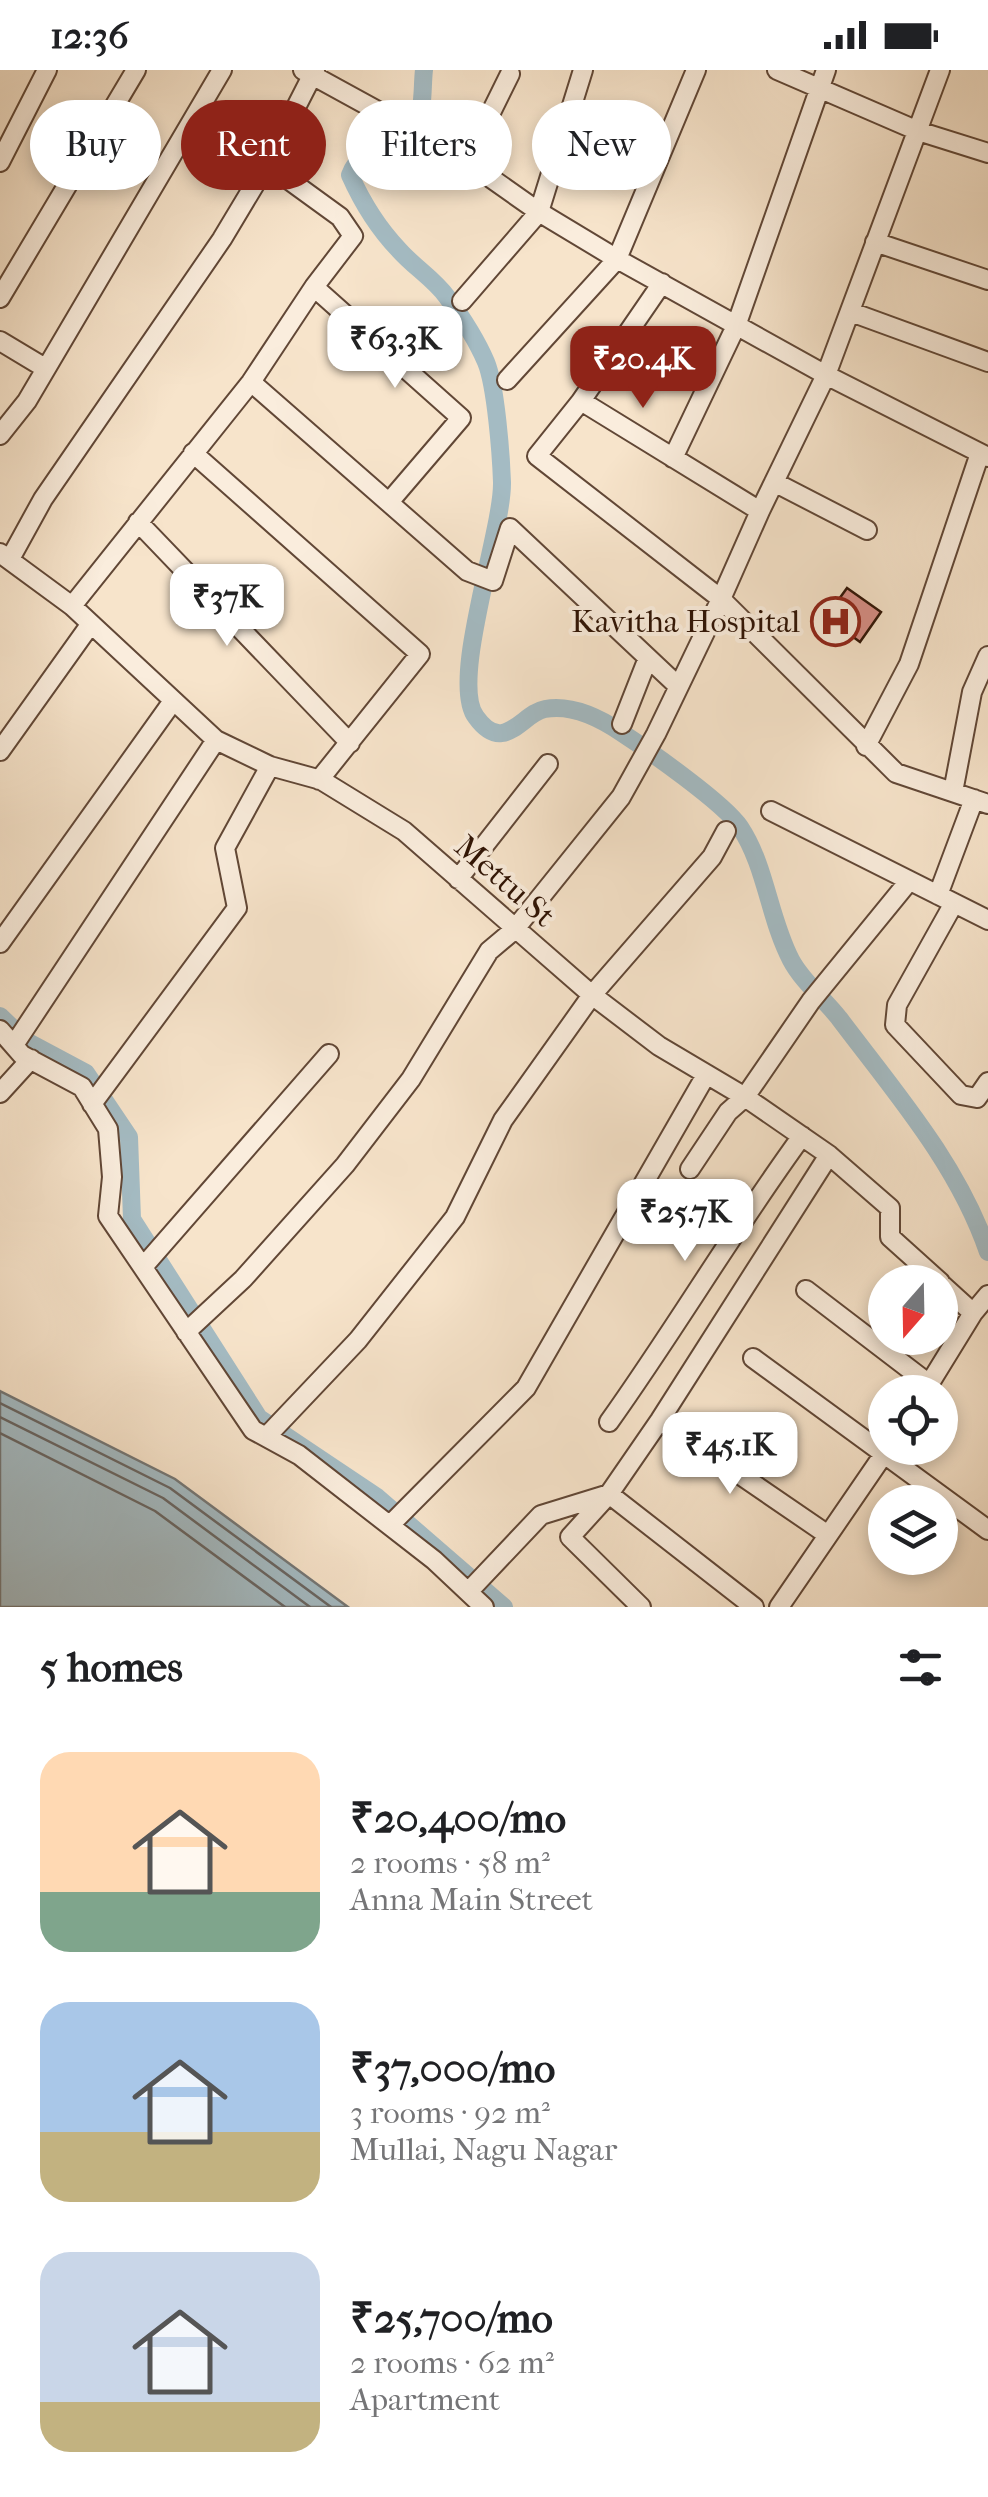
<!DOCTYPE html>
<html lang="en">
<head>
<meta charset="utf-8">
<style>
  :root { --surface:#fff; --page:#f6f6f6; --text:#202124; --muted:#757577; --accent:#8f2418 }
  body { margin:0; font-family:"IM FELL French Canon",serif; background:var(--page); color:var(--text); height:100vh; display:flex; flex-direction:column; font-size:38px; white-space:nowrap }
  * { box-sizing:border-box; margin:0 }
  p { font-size:32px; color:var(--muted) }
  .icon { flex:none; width:55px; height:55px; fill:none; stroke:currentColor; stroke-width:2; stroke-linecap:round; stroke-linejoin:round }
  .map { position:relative; height:1537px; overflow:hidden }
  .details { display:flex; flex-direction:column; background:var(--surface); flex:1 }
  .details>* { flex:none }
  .hud { position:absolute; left:30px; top:30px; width:930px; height:90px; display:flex; gap:20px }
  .needle { width:65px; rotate:200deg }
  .tools { position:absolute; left:868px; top:1195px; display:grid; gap:20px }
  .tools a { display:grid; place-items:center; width:90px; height:90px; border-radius:50%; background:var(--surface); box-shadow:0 5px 15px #0003; font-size:50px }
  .price { position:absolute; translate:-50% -85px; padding:0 22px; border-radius:20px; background:#fff; color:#222; font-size:32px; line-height:65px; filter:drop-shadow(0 2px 5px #0008) }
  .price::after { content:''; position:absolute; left:50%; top:60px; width:30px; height:22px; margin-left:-15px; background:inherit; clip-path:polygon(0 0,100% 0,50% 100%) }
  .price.active { background:var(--accent); color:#fff }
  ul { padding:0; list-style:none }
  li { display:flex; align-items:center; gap:30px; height:250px; padding:0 40px }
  li span { display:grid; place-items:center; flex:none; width:280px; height:200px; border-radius:30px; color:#555 }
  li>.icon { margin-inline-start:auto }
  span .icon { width:120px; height:120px; fill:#fffc; stroke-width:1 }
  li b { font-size:42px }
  h2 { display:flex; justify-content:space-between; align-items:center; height:120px; padding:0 40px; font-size:42px }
  .tag { padding:0 35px; border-radius:45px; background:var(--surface); box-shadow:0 5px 15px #0003; font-size:35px; line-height:90px }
  .tag.active { background:var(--accent); color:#fff }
  .status { display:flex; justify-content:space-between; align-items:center; height:70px; padding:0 50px; background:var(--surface); direction:ltr }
  .status svg { height:28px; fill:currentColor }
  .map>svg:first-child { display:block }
  .water { fill:#a4bbc3; stroke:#757877; stroke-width:2.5 }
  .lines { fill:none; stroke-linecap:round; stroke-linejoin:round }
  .shore { stroke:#6a6764; stroke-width:2.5 }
  .canal { stroke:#a4bbc3; stroke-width:18 }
  .building { fill:#d88f87; stroke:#2f1304; stroke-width:2.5 }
  .minor-casing { stroke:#614736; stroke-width:22 }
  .minor { stroke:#faeddd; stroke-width:18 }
  .labels { text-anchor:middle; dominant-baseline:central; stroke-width:8; stroke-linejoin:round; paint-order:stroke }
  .poi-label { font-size:32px; fill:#2f1304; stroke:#faeddd; text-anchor:end }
  .street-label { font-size:32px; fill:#2f1304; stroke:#faeddd }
</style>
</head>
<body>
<div class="status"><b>12:36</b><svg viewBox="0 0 49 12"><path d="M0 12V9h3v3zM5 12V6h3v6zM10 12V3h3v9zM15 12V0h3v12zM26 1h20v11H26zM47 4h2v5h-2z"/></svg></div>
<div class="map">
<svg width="988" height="1537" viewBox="0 0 988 1537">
  <rect width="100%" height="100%" fill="#f7e4cb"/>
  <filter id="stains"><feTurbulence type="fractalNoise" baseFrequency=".002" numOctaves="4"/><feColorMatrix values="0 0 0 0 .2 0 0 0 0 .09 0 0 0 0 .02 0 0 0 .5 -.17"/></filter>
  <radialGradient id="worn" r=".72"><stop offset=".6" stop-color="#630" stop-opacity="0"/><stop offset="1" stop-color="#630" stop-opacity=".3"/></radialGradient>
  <!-- water -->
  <path class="water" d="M 0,1321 L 175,1409 L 348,1537 L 0,1537 Z"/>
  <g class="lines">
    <!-- shore -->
    <path class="shore" d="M 0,1333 L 170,1418 L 331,1537
      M 0,1347 L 163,1428 L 310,1537
      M 0,1363 L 155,1441 L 285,1537"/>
    <!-- canal -->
    <path class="canal" d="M 424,0 C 422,16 424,41 416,55 C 400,82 362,72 350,105 C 362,132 378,158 399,180 C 414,197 434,209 447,227 C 461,246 477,271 486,292 C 496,316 501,385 502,412 C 503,461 449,612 476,647 C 504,686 522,643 545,639 C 572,634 600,648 622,663 C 648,680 724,733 740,757 C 766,796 769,848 791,890 C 802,911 824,929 839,948 C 894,1021 958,1094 988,1182
      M 0,946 L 26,971 L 86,1003 L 129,1067 L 132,1149 L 259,1348 L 377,1427 L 504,1537"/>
  </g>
  <!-- building -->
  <path class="building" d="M 847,518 L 881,542 L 860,572 L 826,547 Z"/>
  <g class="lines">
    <defs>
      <path id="minor" d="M 303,0 L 458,85 L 539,142 L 617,189 L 826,305 L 988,387
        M 777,0 L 918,61 L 988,83
        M 467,91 L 510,4
        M 0,92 L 47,0
        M 875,172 L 988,210
        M 662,213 L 581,331 L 760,441
        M 314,217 L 461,348 L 390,431
        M 0,228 L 136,0
        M 462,231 L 539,142 L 583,0
        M 851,242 L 988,292
        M 0,271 L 45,298
        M 507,310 L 617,189 L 696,0
        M 251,312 L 467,501 L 493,511 L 510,458 L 678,616
        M 581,331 L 537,386 L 721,529 L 896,703 L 988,734
        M 0,365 L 27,331 L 222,0
        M 193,383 L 420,584 L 319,710
        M 673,388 L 736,256 L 826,0
        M 774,412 L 867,460
        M 138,452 L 350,673
        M 0,483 L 72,536 L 216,670 L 270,696 L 321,710 L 404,761 L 592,925 L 659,976 L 745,1027 L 829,1085 L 890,1138 L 890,1167 L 940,1212
        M 10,489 L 43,429 L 222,169 L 267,94 L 315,0
        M 72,536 L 251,312 L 314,217 L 353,166 L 340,147 L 267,94
        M 622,654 L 648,588
        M 866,676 L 909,594 L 980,383
        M 0,681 L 90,555
        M 953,722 L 972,622 L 988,586
        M 771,741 L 988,850
        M 458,809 L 548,694
        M 938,825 L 974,729
        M 954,833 L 897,935 L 895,955 L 961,1025 L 977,1028 L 988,1012
        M 0,873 L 173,631
        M 0,960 L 22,985 L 82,1017 L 108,1059 L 112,1107 L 108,1146 L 253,1360 L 299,1385 L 434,1490 L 484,1537
        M 14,975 L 216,670
        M 0,1023 L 31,989
        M 92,1034 L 237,838 L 225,778 L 270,696
        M 690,1099 L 728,1042 L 745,1027 L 811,931 L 909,811
        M 143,1197 L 329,984
        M 940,1213 L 973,1243
        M 806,1220 L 929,1314
        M 186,1262 L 243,1209 L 345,1095 L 411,1009 L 489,881 L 514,860 L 621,727 L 656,664 L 721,529 L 760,441 L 826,305 L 940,0
        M 753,1288 L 988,1460
        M 925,1321 L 973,1243 L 988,1225
        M 660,1350 L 828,1465
        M 609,1352 C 676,1258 734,1159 802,1066
        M 266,1367 L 358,1270 L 455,1147 L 503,1050 L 592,925 L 712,787 L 726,761
        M 390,1455 L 526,1318 L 706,1005
        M 469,1521 L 541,1445 L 609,1424 L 754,1537
        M 641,1537 L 570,1467 L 609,1424 L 660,1350 L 829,1085
        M 779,1537 L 888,1378"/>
    </defs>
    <!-- minor casing -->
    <use href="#minor" class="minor-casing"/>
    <!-- minor -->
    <use href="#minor" class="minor"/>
  </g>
  <!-- icons -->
  <defs>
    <symbol id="hospital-ring" viewBox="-11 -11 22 22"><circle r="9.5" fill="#faeddd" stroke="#8f2418" stroke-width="1.5"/><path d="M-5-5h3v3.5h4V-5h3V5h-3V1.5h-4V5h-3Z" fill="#8f2418"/></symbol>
  </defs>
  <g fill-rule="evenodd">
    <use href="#hospital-ring" x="808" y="524" width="55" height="55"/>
  </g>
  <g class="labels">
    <!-- poi labels -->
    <g class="poi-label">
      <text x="800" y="551">Kavitha Hospital</text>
    </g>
    <!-- street labels -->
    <g class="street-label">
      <text transform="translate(505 811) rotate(41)">Mettu St</text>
    </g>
  </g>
  <rect width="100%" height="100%" filter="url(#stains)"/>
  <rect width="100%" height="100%" fill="url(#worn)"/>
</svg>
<div class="tools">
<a><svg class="needle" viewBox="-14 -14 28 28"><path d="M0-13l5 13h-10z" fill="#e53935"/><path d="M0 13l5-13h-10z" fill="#757577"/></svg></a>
<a><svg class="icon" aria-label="locate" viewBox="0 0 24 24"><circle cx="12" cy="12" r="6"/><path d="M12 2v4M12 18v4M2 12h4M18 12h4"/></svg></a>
<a><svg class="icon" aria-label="layers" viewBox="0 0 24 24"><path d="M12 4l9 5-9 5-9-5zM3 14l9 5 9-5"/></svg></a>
</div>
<b class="price" style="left:395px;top:321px">₹63.3K</b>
<b class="price active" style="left:643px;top:341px">₹20.4K</b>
<b class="price" style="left:227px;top:579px">₹37K</b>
<b class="price" style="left:685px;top:1194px">₹25.7K</b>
<b class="price" style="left:730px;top:1427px">₹45.1K</b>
<div class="hud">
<a class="tag">Buy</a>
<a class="tag active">Rent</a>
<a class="tag">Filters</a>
<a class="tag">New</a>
</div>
</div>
<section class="details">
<h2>5 homes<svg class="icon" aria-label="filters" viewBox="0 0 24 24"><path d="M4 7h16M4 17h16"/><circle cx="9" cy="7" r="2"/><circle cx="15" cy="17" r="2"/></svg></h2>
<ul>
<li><span style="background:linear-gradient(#ffd9b3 70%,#7fa58c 0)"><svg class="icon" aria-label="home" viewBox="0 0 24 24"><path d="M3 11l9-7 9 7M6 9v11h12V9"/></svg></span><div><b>₹20,400/mo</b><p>2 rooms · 58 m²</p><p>Anna Main Street</p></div></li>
<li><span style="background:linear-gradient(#a9c7e8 65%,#c2b280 0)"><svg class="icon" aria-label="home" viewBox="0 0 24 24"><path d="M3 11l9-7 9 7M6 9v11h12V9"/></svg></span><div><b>₹37,000/mo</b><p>3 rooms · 92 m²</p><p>Mullai, Nagu Nagar</p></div></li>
<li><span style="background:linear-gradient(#c9d6e8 75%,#c2b280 0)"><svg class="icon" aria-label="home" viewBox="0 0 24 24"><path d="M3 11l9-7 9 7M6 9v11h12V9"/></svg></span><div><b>₹25,700/mo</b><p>2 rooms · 62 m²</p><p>Apartment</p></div></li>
</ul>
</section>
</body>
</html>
